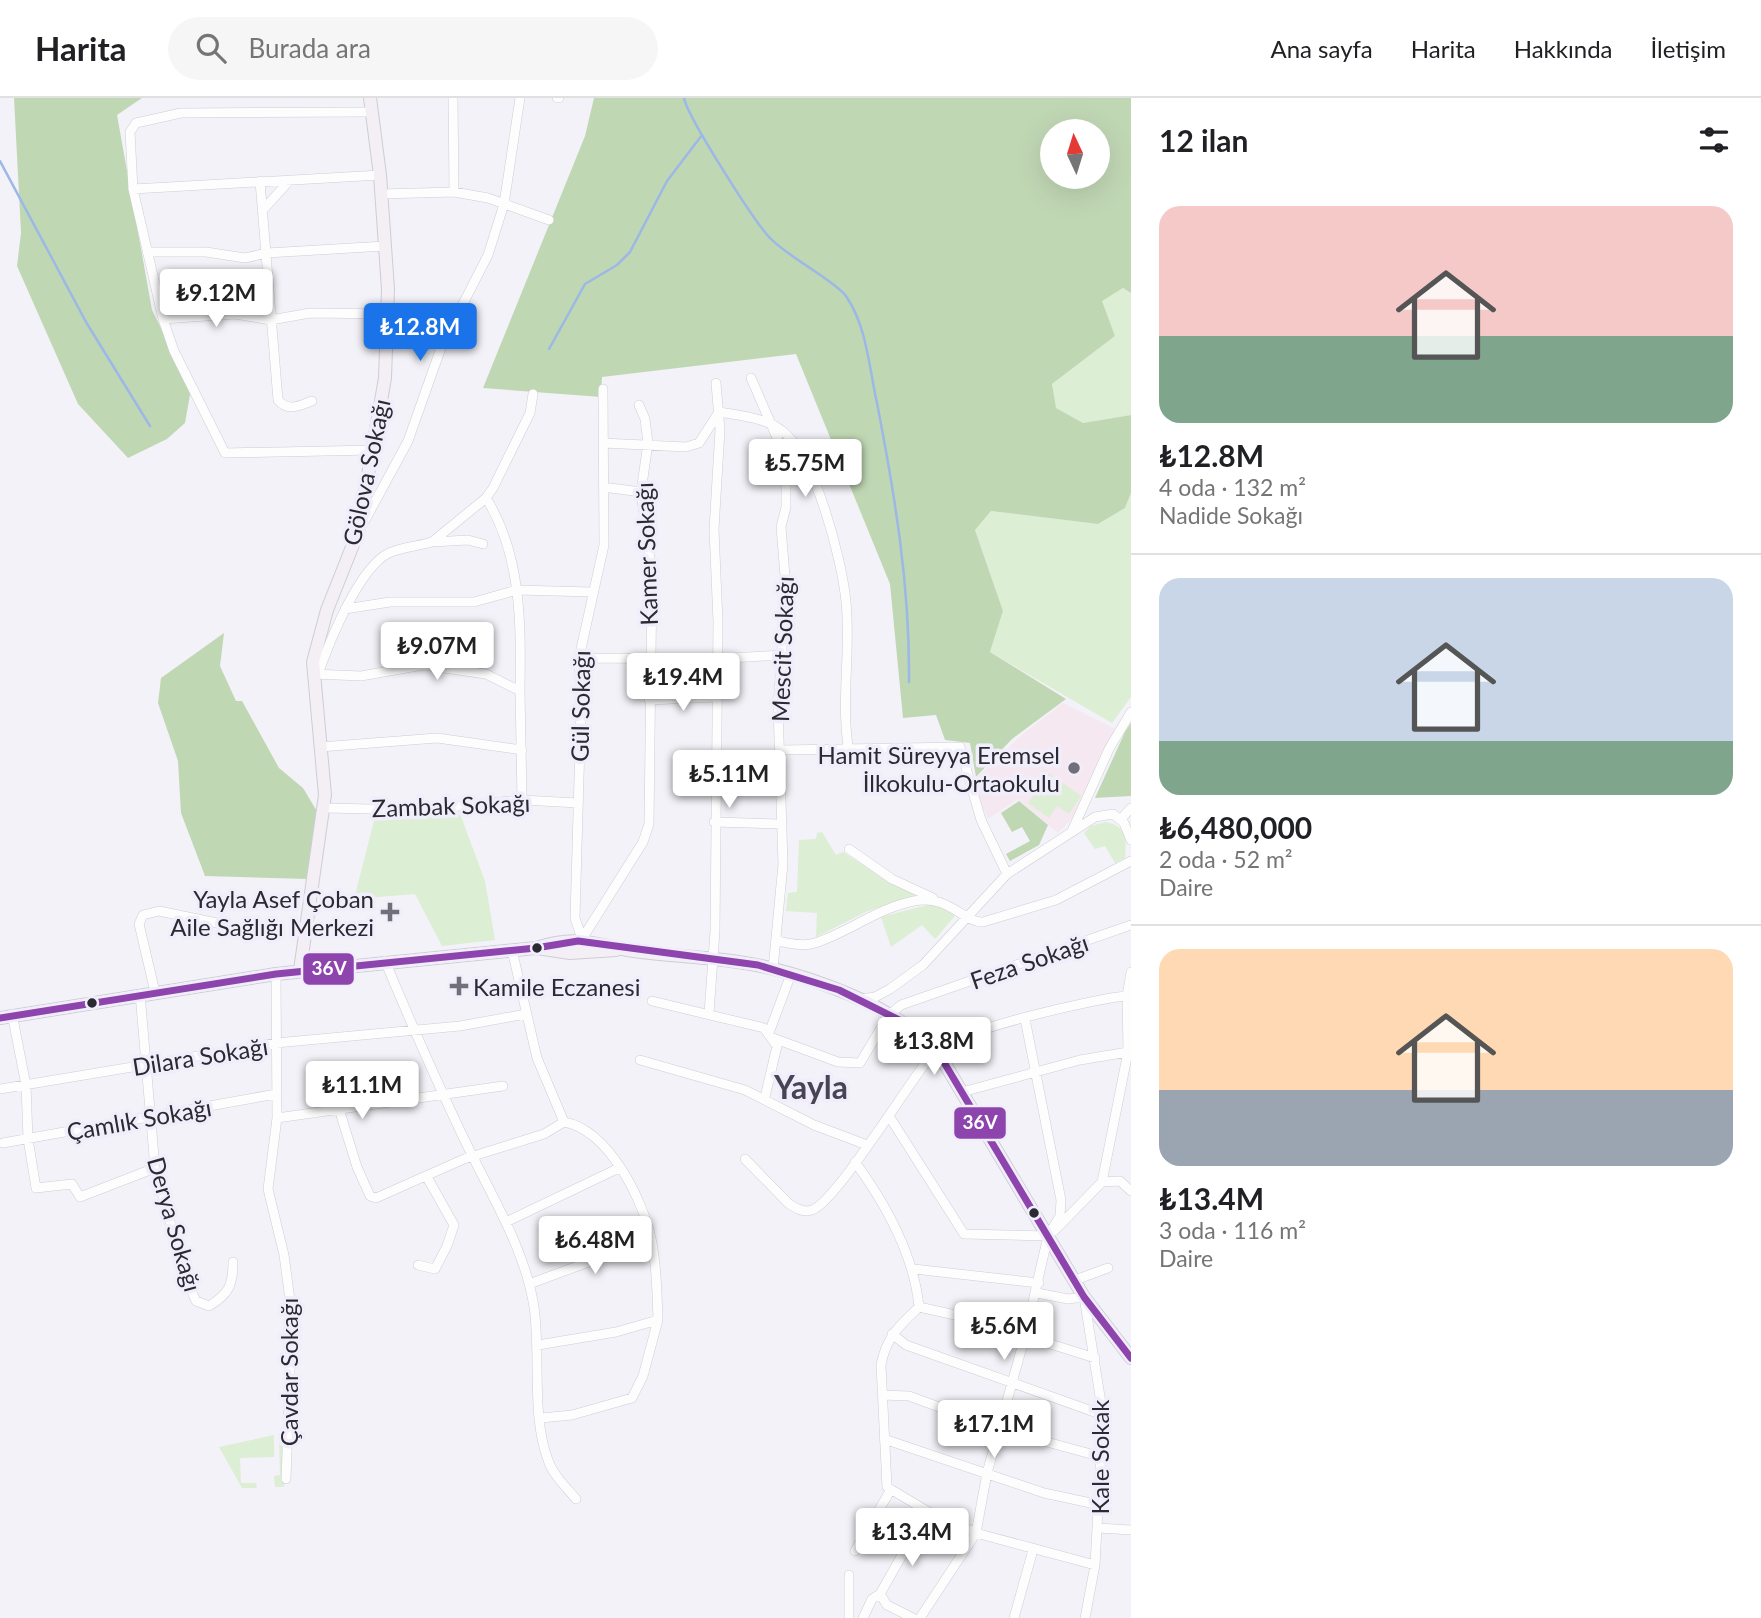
<!DOCTYPE html>
<html lang="tr">
<head>
<meta charset="utf-8">
<style>
  :root { --surface:#fff; --page:#f6f6f6; --text:#202124; --muted:#757577; --line:#e0e0e0; --accent:#1a73e8 }
  body { margin:0; font-family:Lato,sans-serif; background:var(--page); color:var(--text); height:100vh; display:flex; flex-direction:column; font-size:26px; white-space:nowrap }
  * { box-sizing:border-box; margin:0 }
  p { font-size:23px; color:var(--muted) }
  .icon { flex:none; width:38px; height:38px; fill:none; stroke:currentColor; stroke-width:2; stroke-linecap:round; stroke-linejoin:round }
  .map { position:relative; flex:1; overflow:hidden }
  .details { display:flex; flex-direction:column; background:var(--surface); width:630px }
  .details>* { flex:none }
  .needle { width:46px; rotate:356deg }
  .controls { position:absolute; left:1040px; top:21px; display:grid; gap:14px }
  .controls a { display:grid; place-items:center; width:70px; height:70px; border-radius:50%; background:var(--surface); box-shadow:0 7px 28px #0002; font-size:35px }
  .price { position:absolute; translate:-50% -60px; padding:0 16px; border-radius:7px; background:#fff; color:#222; font-size:23px; line-height:46px; filter:drop-shadow(0 2px 4px #0008) }
  .price::after { content:''; position:absolute; left:50%; top:42px; width:21px; height:16px; margin-left:-10px; background:inherit; clip-path:polygon(0 0,100% 0,50% 100%) }
  .price.on { background:var(--accent); color:#fff }
  ul { padding:0; list-style:none }
  li { display:grid; align-content:center; gap:14px; height:371px; padding:0 28px }
  li+li { border-top:2px solid var(--line) }
  li span { display:grid; place-items:center; height:217px; border-radius:21px; color:#555 }
  li>.icon { margin-inline-start:auto }
  span .icon { width:126px; height:126px; fill:#fffc; stroke-width:1 }
  li b { font-size:30px }
  h2 { display:flex; justify-content:space-between; align-items:center; height:84px; padding:0 28px; font-size:30px }
  header { display:flex; align-items:center; gap:42px; box-sizing:border-box; height:98px; padding:0 35px; background:var(--surface); border-bottom:2px solid var(--line) }
  header strong { font-size:33px }
  nav { display:flex; gap:38px; margin-inline-start:auto; font-size:24px }
  .search { width:490px; height:63px; background:var(--page); display:flex; align-items:center; gap:18px; box-sizing:border-box; padding:0 24px; border-radius:38px; color:var(--muted); font-size:26px }
  main { display:flex; flex:1; min-height:0 }
  .map>svg:first-child { display:block }
  .education { fill:#f5e8f0 }
  .green { fill:#dceed4 }
  .forest { fill:#c0d7b4; fill-rule:evenodd }
  .lines { fill:none; stroke-linecap:round; stroke-linejoin:round }
  .stream { stroke:#9cb8e6; stroke-width:2.5 }
  .street-casing { stroke:#cecdd4; stroke-width:10 }
  .secondary-casing { stroke:#cecdd4; stroke-width:14 }
  .street { stroke:#fdfdfe; stroke-width:9 }
  .secondary { stroke:#f4eff4; stroke-width:12 }
  .bus-1-casing { stroke:#f1eefc; stroke-width:12 }
  .bus-1 { stroke:#8e44ad; stroke-width:7 }
  .poi-dot { fill:#716f77; stroke:#f1eefc; stroke-width:2.5 }
  .bus-dot { fill:#2b2931; stroke:#f1eefc; stroke-width:2.5 }
  .labels { text-anchor:middle; dominant-baseline:central; stroke-width:7; stroke-linejoin:round; paint-order:stroke }
  .street-label { font-size:24px; fill:#2b2931; stroke:#f1eefc }
  .poi-label { font-size:24px; fill:#2b2931; stroke:#f1eefc; text-anchor:end }
  .district-label { font-size:32px; font-weight:bold; fill:#484456; stroke:#f1eefc }
  .line-badge { stroke:#f1eefc; stroke-width:2.5 }
  .badge-label { font-size:19px; text-anchor:middle; font-weight:bold; fill:#fff }
</style>
</head>
<body>
<header>
<strong>Harita</strong>
<div class="search"><svg class="icon" aria-label="search" viewBox="0 0 24 24"><circle cx="10" cy="10" r="6"/><path d="M15 15l6 6"/></svg>Burada ara</div>
<nav><a>Ana sayfa</a><a>Harita</a><a>Hakkında</a><a>İletişim</a></nav>
</header>
<main>
<div class="map">
<svg width="1131" height="1520" viewBox="0 0 1131 1520">
  <rect width="100%" height="100%" fill="#f3f2f8"/>
  <!-- education -->
  <path class="education" d="M 1063,605 L 1115,631 L 1075,717 L 1058,735 L 1018,701 L 988,721 L 977,695 L 976,680 L 1024,635 Z"/>
  <!-- green -->
  <path class="green" d="M 1123,190 L 1131,195 L 1131,317 L 1083,325 L 1055,310 L 1052,286 L 1115,238 L 1101,203 Z
    M 1131,395 L 1131,599 L 1112,625 L 990,554 L 1003,513 L 975,432 L 991,413 L 1098,426 L 1125,410 Z
    M 1044,672 L 1081,698 L 1069,716 L 1057,708 L 1049,720 L 1028,705 L 1036,694 L 1031,690 Z
    M 459,713 L 485,783 L 495,842 L 442,848 L 415,796 L 354,801 L 376,715 Z
    M 1106,724 C 1126,728 1127,741 1125,760 L 1115,765 L 1105,748 L 1095,751 L 1084,735 L 1091,728 Z
    M 822,734 L 836,757 L 843,754 L 886,782 L 915,794 L 916,797 L 868,813 L 816,839 L 817,815 L 786,813 L 788,795 L 797,794 L 799,742 L 816,741 L 817,735 Z
    M 931,806 L 954,815 L 954,819 L 935,841 L 922,827 L 891,849 L 881,819 Z
    M 274,1337 L 274,1359 L 240,1360 L 241,1385 L 256,1385 L 257,1390 L 242,1390 L 219,1349 Z
    M 279,1337 L 283,1337 L 284,1389 L 275,1389 L 274,1378 L 280,1377 Z"/>
  <!-- forest -->
  <path class="forest" d="M 14,0 L 142,0 L 117,17 L 152,212 L 191,291 L 185,325 L 167,341 L 128,360 L 78,306 L 17,168 L 21,135 Z
    M 594,0 L 1131,0 L 1131,195 L 1123,190 L 1102,203 L 1115,238 L 1052,286 L 1056,310 L 1083,325 L 1131,317 L 1131,395 L 1125,410 L 1098,426 L 991,413 L 975,432 L 1003,513 L 990,554 L 1066,601 L 1012,641 L 976,679 L 970,645 L 945,642 L 936,617 L 903,620 L 890,486 L 796,256 L 602,279 L 601,299 L 483,290 L 585,38 ZM 1052,33 L 1097,33 L 1097,79 L 1052,79 Z
    M 224,535 L 220,568 L 236,603 L 242,603 L 279,670 L 303,690 L 318,715 L 309,781 L 205,778 L 181,715 L 178,663 L 158,605 L 161,580 Z
    M 1131,625 L 1131,698 L 1095,700 L 1125,634 Z
    M 1019,703 L 1048,727 L 1039,747 L 1010,763 L 1006,756 L 1030,743 L 1022,729 L 1012,734 L 1001,715 Z"/>
  <g class="lines">
    <!-- stream -->
    <path class="stream" d="M 684,0 C 687,18 755,125 770,140 C 788,159 835,183 846,198 C 867,229 869,269 877,305 C 895,398 910,489 909,584
      M 0,63 L 86,224 L 150,328
      M 549,251 L 585,186 L 617,167 L 630,154 L 667,83 L 702,37"/>
    <defs>
      <path id="street" d="M 453,0 L 454,94
        M 557,0 L 559,0
        M 372,14 L 181,15 L 136,25 L 130,34 L 133,91 L 163,221 L 174,253 L 225,355 L 374,352
        M 260,83 L 278,302 C 288,314 299,308 312,303
        M 133,91 L 380,77
        M 381,96 L 454,94 L 488,100 L 549,122
        M 262,113 L 290,82
        M 147,154 L 206,154 L 245,160 L 267,155 L 385,148
        M 157,195 L 193,187
        M 163,221 L 235,216 L 271,222 L 310,215 L 389,216
        M 751,280 L 781,349 L 786,385 L 786,409 L 781,429 L 786,490 L 778,608 L 783,766 L 773,871
        M 603,345 L 686,349 L 699,345 L 719,314 C 739,317 765,320 781,332 C 815,356 842,462 846,504 C 851,552 841,599 848,648
        M 603,389 L 641,394
        M 486,400 C 522,457 521,528 520,593
        M 363,426 L 408,343 L 442,247 L 488,157 L 504,106 L 520,0
        M 483,446 L 468,442 L 432,444 L 486,400 L 493,390 L 530,315 L 533,296
        M 345,511 L 390,504 L 474,504 L 517,492 L 592,494
        M 579,560 L 715,561 L 782,557
        M 313,576 L 361,578 L 423,567 L 486,576 L 520,593 L 522,702
        M 318,576 C 329,545 359,469 389,455 C 401,449 419,448 432,444
        M 649,602 L 715,599
        M 320,649 L 437,640 L 522,652
        M 781,652 L 960,649 L 981,722 L 1007,776
        M 325,710 L 416,712 L 522,702 L 578,705
        M 1121,721 L 1131,710
        M 714,724 L 782,726
        M 1072,733 L 1109,651 L 1131,614
        M 849,751 L 892,781 L 933,800
        M 582,841 L 643,744 L 649,726 L 652,477 L 641,394 L 648,345 L 645,321 L 639,307
        M 582,841 L 575,820 L 581,610 L 579,560 L 604,447 L 603,291
        M 778,843 C 789,845 803,849 815,845 C 849,834 878,810 914,803 C 948,796 964,825 983,824 L 1056,802 L 1131,763
        M 385,863 C 411,925 438,987 467,1047 C 492,1099 525,1151 534,1209 C 541,1257 531,1317 548,1362 C 553,1377 566,1389 576,1401
        M 276,876 L 277,1020 L 268,1091 L 284,1157 L 292,1217 L 286,1381
        M 155,894 L 139,826 L 143,817 L 159,813 L 246,831
        M 140,896 L 155,1070 L 186,1181 L 196,1203 L 209,1208 C 229,1196 233,1187 233,1164
        M 861,901 L 875,899 L 890,891 L 923,867 L 1007,776 L 1095,719 L 1113,716 L 1124,725 L 1131,742
        M 652,903 L 764,930 L 777,948 L 765,999
        M 709,915 L 715,833 L 718,524 L 714,431 L 720,332 L 716,285
        M 12,916 L 26,987 L 28,1041 L 36,1090 L 72,1086 L 80,1099 L 155,1070
        M 769,935 L 791,876
        M 773,940 L 838,964 L 860,965 L 889,917 L 901,907 L 1131,827
        M 640,962 L 745,992 L 814,1027 L 867,1047
        M 0,991 L 276,945 L 460,928 L 526,916
        M 962,994 L 1080,962 L 1128,954
        M 339,1011 L 357,1069 L 370,1098 L 376,1100 L 464,1061 L 544,1036 L 564,1024 L 537,960 L 512,852
        M 889,1018 L 964,1136 L 1048,1138
        M 277,1020 L 503,988
        M 3,1045 L 276,996
        M 745,1061 L 788,1105 C 795,1110 803,1115 812,1112 C 836,1104 911,981 933,955 C 950,934 1096,900 1127,898
        M 855,1064 C 885,1105 914,1157 919,1209 C 900,1227 886,1239 881,1267 L 887,1389 L 927,1413 L 976,1435 L 1095,1467
        M 1102,1084 L 1120,1083 L 1131,1093
        M 506,1124 L 619,1070
        M 1054,1133 L 1102,1084 L 1128,954 L 1127,898 L 1131,874
        M 418,1167 L 435,1171 L 447,1148 L 454,1127 L 427,1079
        M 914,1171 L 1039,1185
        M 1075,1182 L 1108,1170
        M 529,1186 L 651,1141
        M 1037,1195 L 1068,1201 L 1084,1199 L 1103,1317 L 1095,1467 L 1085,1520
        M 919,1209 L 1014,1230 L 1025,1238 L 1095,1260
        M 892,1236 L 906,1247 L 1103,1317
        M 538,1247 L 616,1234 L 658,1222 C 657,1196 657,1171 652,1145 C 644,1103 609,1032 564,1024
        M 882,1297 L 909,1298 L 999,1331 L 1102,1359
        M 541,1320 L 572,1317 L 632,1300 L 643,1278 L 658,1222
        M 884,1341 L 1044,1395 L 1100,1407
        M 1098,1430 L 1131,1432
        M 855,1453 L 890,1393
        M 849,1477 L 849,1520
        M 863,1520 L 872,1501 L 880,1496
        M 913,1520 L 887,1507 L 880,1496 L 927,1413
        M 920,1520 L 976,1435 L 987,1375 L 1025,1238 L 1048,1138 L 1060,1118 L 1061,1102 L 1025,921
        M 1014,1520 L 1033,1452"/>
      <path id="secondary" d="M 537,850 L 570,855 L 616,852
        M 300,872 L 325,697 L 313,564 L 327,512 L 358,434 L 385,280 L 388,191 L 380,77 L 370,0
        M 0,920 L 276,876 L 536,850 C 582,835 598,849 641,854 C 685,859 732,860 774,871 C 831,886 893,910 936,951 L 1084,1199 L 1131,1260"/>
    </defs>
    <!-- street casing -->
    <use href="#street" class="street-casing"/>
    <!-- secondary casing -->
    <use href="#secondary" class="secondary-casing"/>
    <!-- street -->
    <use href="#street" class="street"/>
    <!-- secondary -->
    <use href="#secondary" class="secondary"/>
    <defs>
      <path id="bus-1" d="M 0,920 L 276,876 L 536,850 L 578,843 L 758,867 L 839,892 L 901,923 L 936,951 L 1084,1199 L 1131,1260"/>
    </defs>
    <!-- bus-1 casing -->
    <use href="#bus-1" class="bus-1-casing"/>
    <!-- bus-1 -->
    <use href="#bus-1" class="bus-1"/>
  </g>
  <!-- markers -->
  <g class="poi-dot">
    <circle cx="1074" cy="670" r="7"/>
    <path d="M386.5 803.5h7v7h7v7h-7v7h-7v-7h-7v-7h7z"/>
    <path d="M455.5 877.5h7v7h7v7h-7v7h-7v-7h-7v-7h7z"/>
  </g>
  <g class="bus-dot">
    <circle cx="537" cy="850" r="6"/>
    <circle cx="92" cy="905" r="6"/>
    <circle cx="1034" cy="1115" r="6"/>
  </g>
  <g class="labels">
    <!-- street labels -->
    <g class="street-label">
      <text transform="translate(366 374) rotate(-78)">Gölova Sokağı</text>
      <text transform="translate(646 456) rotate(-92)">Kamer Sokağı</text>
      <text transform="translate(782 551) rotate(-88)">Mescit Sokağı</text>
      <text transform="translate(580 608) rotate(-89)">Gül Sokağı</text>
      <text transform="translate(451 707) rotate(-2)">Zambak Sokağı</text>
      <text transform="translate(1029 863) rotate(-19)">Feza Sokağı</text>
      <text transform="translate(200 958) rotate(-9)">Dilara Sokağı</text>
      <text transform="translate(139 1021) rotate(-10)">Çamlık Sokağı</text>
      <text transform="translate(175 1126) rotate(74)">Derya Sokağı</text>
      <text transform="translate(288 1274) rotate(-90)">Çavdar Sokağı</text>
      <text transform="translate(1099 1359) rotate(-90)">Kale Sokak</text>
    </g>
    <!-- poi labels -->
    <g class="poi-label">
      <text x="1060" y="656">Hamit Süreyya Eremsel<tspan x="1060" dy="28">İlkokulu-Ortaokulu</tspan></text>
      <text x="374" y="800">Yayla Asef Çoban<tspan x="374" dy="28">Aile Sağlığı Merkezi</tspan></text>
      <text x="473" y="888" text-anchor="start">Kamile Eczanesi</text>
    </g>
    <!-- district labels -->
    <g class="district-label">
      <text x="811" y="988">Yayla</text>
    </g>
  </g>
  <g class="line-badge">
    <rect x="302" y="854" width="53" height="34" rx="7" fill="#8e44ad"/>
    <rect x="953" y="1008" width="54" height="34" rx="7" fill="#8e44ad"/>
  </g>
  <g class="badge-label">
    <text x="329" y="877">36V</text>
    <text x="980" y="1031">36V</text>
  </g>
</svg>
<div class="controls">
<a><svg class="needle" viewBox="-14 -14 28 28"><path d="M0-13l5 13h-10z" fill="#e53935"/><path d="M0 13l5-13h-10z" fill="#757577"/></svg></a>
</div>
<b class="price" style="left:216px;top:231px">₺9.12M</b>
<b class="price on" style="left:420px;top:265px">₺12.8M</b>
<b class="price" style="left:805px;top:401px">₺5.75M</b>
<b class="price" style="left:437px;top:584px">₺9.07M</b>
<b class="price" style="left:683px;top:615px">₺19.4M</b>
<b class="price" style="left:729px;top:712px">₺5.11M</b>
<b class="price" style="left:934px;top:979px">₺13.8M</b>
<b class="price" style="left:362px;top:1023px">₺11.1M</b>
<b class="price" style="left:595px;top:1178px">₺6.48M</b>
<b class="price" style="left:1004px;top:1264px">₺5.6M</b>
<b class="price" style="left:994px;top:1362px">₺17.1M</b>
<b class="price" style="left:912px;top:1470px">₺13.4M</b>
</div>
<section class="details">
<h2>12 ilan<svg class="icon" aria-label="filters" viewBox="0 0 24 24"><path d="M4 7h16M4 17h16"/><circle cx="9" cy="7" r="2"/><circle cx="15" cy="17" r="2"/></svg></h2>
<ul>
<li><span style="background:linear-gradient(#f6c9c9 60%,#7fa58c 0)"><svg class="icon" aria-label="home" viewBox="0 0 24 24"><path d="M3 11l9-7 9 7M6 9v11h12V9"/></svg></span><div><b>₺12.8M</b><p>4 oda · 132 m²</p><p>Nadide Sokağı</p></div></li>
<li><span style="background:linear-gradient(#c9d6e8 75%,#7fa58c 0)"><svg class="icon" aria-label="home" viewBox="0 0 24 24"><path d="M3 11l9-7 9 7M6 9v11h12V9"/></svg></span><div><b>₺6,480,000</b><p>2 oda · 52 m²</p><p>Daire</p></div></li>
<li><span style="background:linear-gradient(#ffd9b3 65%,#9aa5b1 0)"><svg class="icon" aria-label="home" viewBox="0 0 24 24"><path d="M3 11l9-7 9 7M6 9v11h12V9"/></svg></span><div><b>₺13.4M</b><p>3 oda · 116 m²</p><p>Daire</p></div></li>
</ul>
</section>
</main>
</body>
</html>
